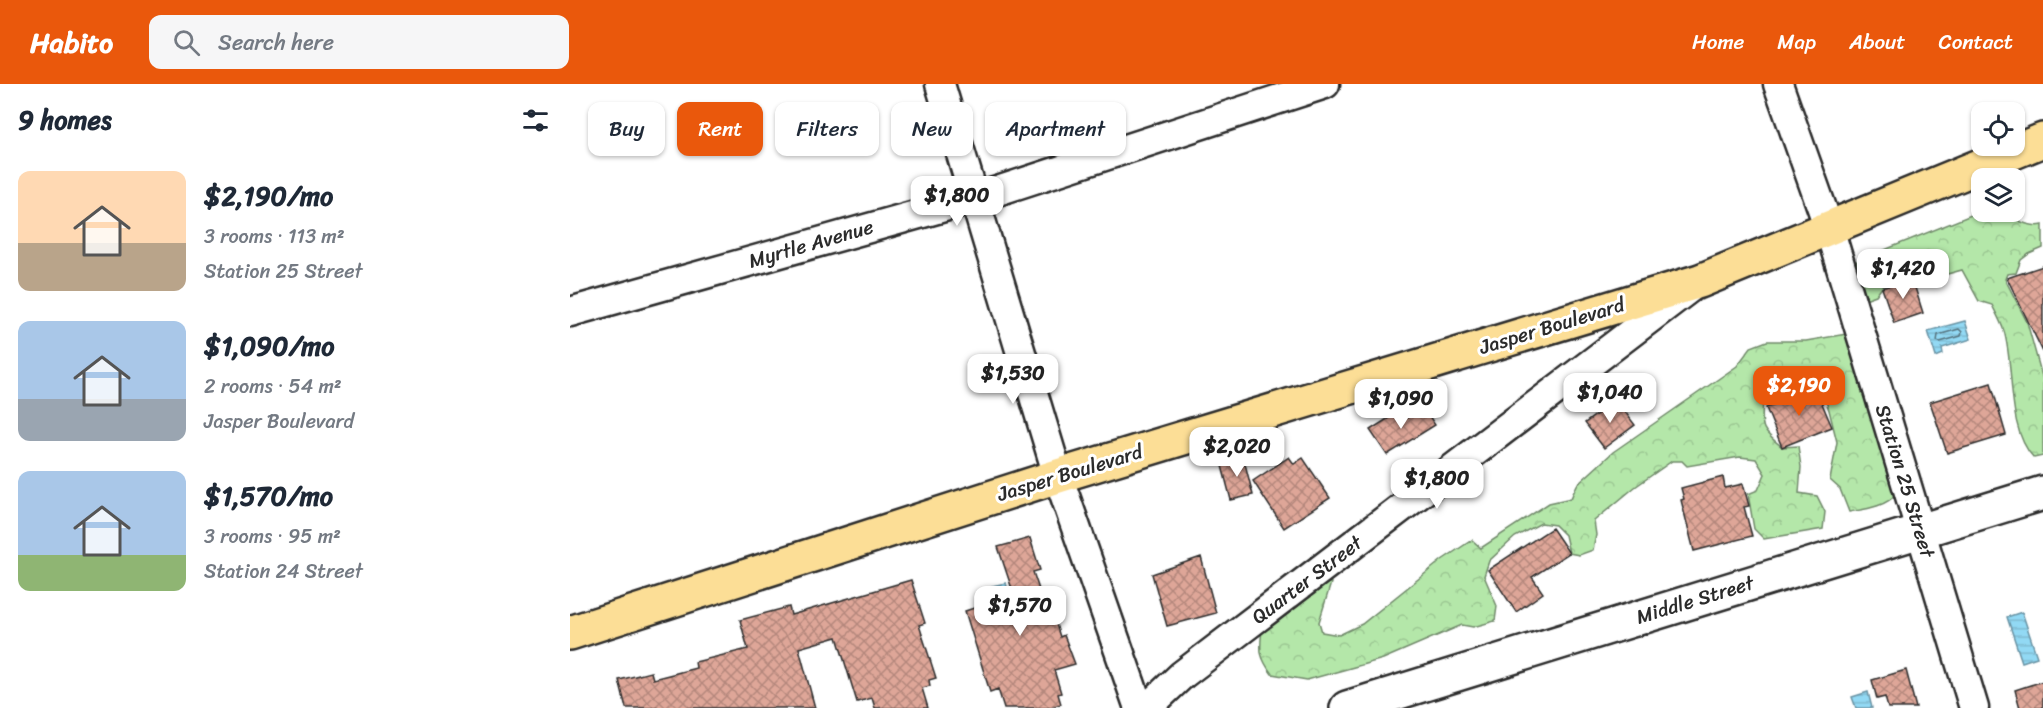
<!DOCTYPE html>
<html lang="en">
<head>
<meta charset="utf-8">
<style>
  :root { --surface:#fff; --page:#f6f6f7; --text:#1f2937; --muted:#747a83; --accent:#ea580c }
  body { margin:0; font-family:Sriracha,sans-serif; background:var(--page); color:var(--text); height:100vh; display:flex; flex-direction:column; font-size:22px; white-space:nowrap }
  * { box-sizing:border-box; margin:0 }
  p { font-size:20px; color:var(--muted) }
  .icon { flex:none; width:33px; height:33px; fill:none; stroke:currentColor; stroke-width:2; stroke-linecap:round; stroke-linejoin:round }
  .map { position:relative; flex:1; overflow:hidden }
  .sheet { display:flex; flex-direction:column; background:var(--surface); width:570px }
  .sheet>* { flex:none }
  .guide { position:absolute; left:18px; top:18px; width:570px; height:54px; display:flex; gap:12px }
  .buttons { position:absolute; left:1401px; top:18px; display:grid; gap:12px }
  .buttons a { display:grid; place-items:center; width:54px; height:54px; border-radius:12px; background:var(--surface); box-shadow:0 2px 4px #0004; font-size:30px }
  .price { position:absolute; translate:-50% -51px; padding:0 14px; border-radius:12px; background:#fff; color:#222; font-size:20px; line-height:39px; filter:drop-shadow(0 2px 3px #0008) }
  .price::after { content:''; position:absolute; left:50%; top:36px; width:18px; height:14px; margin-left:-9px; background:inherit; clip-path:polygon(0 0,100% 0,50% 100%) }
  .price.current { background:var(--accent); color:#fff }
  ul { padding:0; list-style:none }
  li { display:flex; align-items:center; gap:18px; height:150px; padding:0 18px }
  li span { display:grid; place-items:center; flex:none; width:168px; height:120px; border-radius:12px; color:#555 }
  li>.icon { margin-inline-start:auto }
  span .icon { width:72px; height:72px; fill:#fffc; stroke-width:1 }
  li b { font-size:26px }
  h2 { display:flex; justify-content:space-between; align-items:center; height:72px; padding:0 18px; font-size:26px }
  .tag { padding:0 21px; border-radius:12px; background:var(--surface); box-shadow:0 2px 4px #0004; font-size:21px; line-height:54px }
  .tag.current { background:var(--accent); color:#fff }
  header { display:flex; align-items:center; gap:36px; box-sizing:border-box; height:84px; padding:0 30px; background:var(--accent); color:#fff }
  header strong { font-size:28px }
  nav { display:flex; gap:33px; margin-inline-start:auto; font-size:21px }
  .search { width:420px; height:54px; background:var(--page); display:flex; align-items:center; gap:15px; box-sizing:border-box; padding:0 21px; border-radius:12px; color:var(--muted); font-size:22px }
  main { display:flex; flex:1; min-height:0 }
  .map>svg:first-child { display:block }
  .forest { fill:url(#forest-crowns); stroke:#70896a; stroke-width:1.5 }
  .water { fill:url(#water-rules); stroke:#6993a4; stroke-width:1.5 }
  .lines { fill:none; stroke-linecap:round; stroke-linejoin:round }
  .shore { stroke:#54717b; stroke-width:1.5 }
  .building { fill:url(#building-cross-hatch); stroke:#2b2b2b; stroke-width:1.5 }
  .minor-casing { stroke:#2b2b2b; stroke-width:33 }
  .tertiary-casing { stroke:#2b2b2b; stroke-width:38 }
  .primary-casing { stroke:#2b2b2b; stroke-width:38 }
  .minor { stroke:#fff; stroke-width:28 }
  .tertiary { stroke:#fff; stroke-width:33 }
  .primary { stroke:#fcde96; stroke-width:33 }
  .labels { text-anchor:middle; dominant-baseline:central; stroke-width:6; stroke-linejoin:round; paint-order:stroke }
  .street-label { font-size:20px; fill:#2b2b2b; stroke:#fff }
</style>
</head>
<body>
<header>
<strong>Habito</strong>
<div class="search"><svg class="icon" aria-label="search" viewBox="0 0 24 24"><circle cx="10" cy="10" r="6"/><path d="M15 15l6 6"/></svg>Search here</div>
<nav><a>Home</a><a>Map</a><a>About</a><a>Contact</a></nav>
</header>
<main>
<section class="sheet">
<h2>9 homes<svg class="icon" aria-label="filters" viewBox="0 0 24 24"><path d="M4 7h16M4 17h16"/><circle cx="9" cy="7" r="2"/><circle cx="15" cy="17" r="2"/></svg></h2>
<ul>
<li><span style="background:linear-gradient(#ffd9b3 60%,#b9a48a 0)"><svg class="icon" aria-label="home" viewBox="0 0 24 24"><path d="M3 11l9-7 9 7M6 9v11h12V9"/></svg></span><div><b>$2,190/mo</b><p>3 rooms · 113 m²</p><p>Station 25 Street</p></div></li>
<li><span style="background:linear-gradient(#a9c7e8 65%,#9aa5b1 0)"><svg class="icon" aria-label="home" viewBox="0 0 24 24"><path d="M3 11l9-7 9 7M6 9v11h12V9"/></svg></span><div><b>$1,090/mo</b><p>2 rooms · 54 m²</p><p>Jasper Boulevard</p></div></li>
<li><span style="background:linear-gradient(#a9c7e8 70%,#8fb573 0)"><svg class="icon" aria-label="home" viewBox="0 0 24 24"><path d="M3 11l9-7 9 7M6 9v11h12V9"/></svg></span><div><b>$1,570/mo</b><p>3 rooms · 95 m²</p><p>Station 24 Street</p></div></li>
</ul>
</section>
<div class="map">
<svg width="1473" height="624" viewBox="0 0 1473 624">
  <defs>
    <pattern id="forest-crowns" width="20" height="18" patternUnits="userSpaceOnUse" patternTransform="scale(1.5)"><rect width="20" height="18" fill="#b4e7a9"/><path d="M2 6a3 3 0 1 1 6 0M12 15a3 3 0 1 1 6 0" fill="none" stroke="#9bc692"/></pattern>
    <pattern id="water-rules" width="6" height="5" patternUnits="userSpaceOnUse" patternTransform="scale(1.5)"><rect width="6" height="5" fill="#92d9f4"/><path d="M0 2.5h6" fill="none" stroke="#7ebad1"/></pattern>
    <pattern id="building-cross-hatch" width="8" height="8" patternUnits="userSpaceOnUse" patternTransform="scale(1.5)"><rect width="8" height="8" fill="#dea698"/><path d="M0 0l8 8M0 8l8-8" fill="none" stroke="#b4877c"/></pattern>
  </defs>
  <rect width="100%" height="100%" fill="#fff"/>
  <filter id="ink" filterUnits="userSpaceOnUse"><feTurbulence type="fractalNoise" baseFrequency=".0167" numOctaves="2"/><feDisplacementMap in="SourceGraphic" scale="12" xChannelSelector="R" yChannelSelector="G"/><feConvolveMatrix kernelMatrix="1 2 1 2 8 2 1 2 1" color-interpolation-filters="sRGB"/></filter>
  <g filter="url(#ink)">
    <!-- forest -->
    <path class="forest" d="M 1411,127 C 1415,127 1421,127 1426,128 C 1441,130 1456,145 1473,141 L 1473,164 L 1459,170 L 1451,176 L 1446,189 L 1437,190 L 1435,195 L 1457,238 L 1473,296 L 1473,372 L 1464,374 C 1436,345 1445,283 1434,247 C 1431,238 1426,229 1422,221 L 1409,217 L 1392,186 L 1356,196 L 1342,194 L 1318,196 L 1306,211 L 1292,216 L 1280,194 L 1287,177 Z
      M 1276,250 L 1327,409 C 1316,423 1296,425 1279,428 L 1270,405 L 1260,396 L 1267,358 L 1259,326 L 1249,298 L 1240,289 L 1223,288 L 1206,300 L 1204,311 L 1193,313 C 1192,343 1188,344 1212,363 L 1228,362 L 1231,383 L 1229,409 L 1247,412 L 1255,428 L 1253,445 L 1194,455 L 1184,445 L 1178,410 L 1188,406 L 1195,390 L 1186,375 L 1170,373 L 1117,382 L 1112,377 L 1102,377 L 1065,403 L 1024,437 L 1026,451 L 1023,466 L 1009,471 L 999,469 L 995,451 L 985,441 L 971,439 L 945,453 L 919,477 L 914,492 L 927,522 L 925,537 L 903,543 L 892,541 L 813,575 L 737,596 L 702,590 C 688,571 690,566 692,544 L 749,498 L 761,499 L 749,538 L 752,548 L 769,551 L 792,540 L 872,476 L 902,456 L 911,464 L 979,419 L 1001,414 L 1007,401 L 1043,368 L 1167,282 L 1181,263 L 1197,257 L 1236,257 Z"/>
    <!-- water -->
    <path class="water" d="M 1395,237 L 1401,255 L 1372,264 L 1373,270 L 1366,273 L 1358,247 Z
      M 436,499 L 445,533 L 433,537 L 422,502 Z
      M 1452,528 L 1467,573 L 1452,578 L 1437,533 Z
      M 1298,608 L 1302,624 L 1286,624 L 1282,613 Z"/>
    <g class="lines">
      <!-- shore -->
      <path class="shore" d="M 1389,245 L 1392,248 L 1391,252 L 1370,258 L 1367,257 L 1368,251 Z"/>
    </g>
    <!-- building -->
    <path class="building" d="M 1473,182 L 1473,268 L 1437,194 Z
      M 1342,194 L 1353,229 L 1324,239 L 1312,204 Z
      M 1421,299 L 1436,351 L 1377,369 L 1360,318 Z
      M 1245,303 L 1262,343 L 1212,363 L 1196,324 Z
      M 1046,316 L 1065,341 L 1034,364 L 1015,339 Z
      M 853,323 L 865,341 L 817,371 L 800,346 L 825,330 L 830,338 Z
      M 673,372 L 683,411 L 661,416 L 651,378 Z
      M 719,373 L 724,380 L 733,374 L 760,414 L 714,444 L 683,397 Z
      M 1153,393 L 1155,404 L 1173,400 L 1179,422 L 1174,423 L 1182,452 L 1124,467 L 1111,416 L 1114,415 L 1111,404 Z
      M 982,444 L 999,469 L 962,493 L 973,509 L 946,528 L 918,486 Z
      M 460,454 L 470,486 L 463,488 L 476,526 L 481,524 L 490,553 L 494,551 L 505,580 L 484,586 L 491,609 L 488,610 L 491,620 L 477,624 L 434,624 L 428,605 L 420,608 L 395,527 L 444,511 L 428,463 Z
      M 631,473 L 646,529 L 597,542 L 582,490 Z
      M 341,496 L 355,539 L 349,541 L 366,594 L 359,596 L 360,602 L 352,604 L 358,624 L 305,624 L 302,614 L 287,618 L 267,553 L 229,564 L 245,624 L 56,624 L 49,596 L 81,588 L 83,595 L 126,584 L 125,578 L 178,565 L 170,536 L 219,523 L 221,531 Z
      M 1336,586 L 1346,624 L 1318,624 L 1315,613 L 1307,615 L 1302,596 Z
      M 1473,597 L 1473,624 L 1450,624 L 1445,606 Z"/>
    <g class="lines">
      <defs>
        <path id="minor" d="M 370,0 L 488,392 L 569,624
          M 1208,0 L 1259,144 L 1404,624
          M 0,228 L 406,114 L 755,0
          M 577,624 L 612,591 L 1121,203"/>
        <path id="tertiary" d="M 777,624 L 1473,409"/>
        <path id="primary" d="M 0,549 L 488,392 L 1130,197 L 1473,56"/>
      </defs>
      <!-- minor casing -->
      <use href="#minor" class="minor-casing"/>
      <!-- tertiary casing -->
      <use href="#tertiary" class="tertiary-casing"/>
      <!-- primary casing -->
      <use href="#primary" class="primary-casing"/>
      <!-- minor -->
      <use href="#minor" class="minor"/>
      <!-- tertiary -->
      <use href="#tertiary" class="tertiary"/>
      <!-- primary -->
      <use href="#primary" class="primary"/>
    </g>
  </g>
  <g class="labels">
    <!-- street labels -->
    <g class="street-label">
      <text transform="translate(241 160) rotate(-16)">Myrtle Avenue</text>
      <text transform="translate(982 242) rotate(-17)">Jasper Boulevard</text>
      <text transform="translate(500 389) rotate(-17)">Jasper Boulevard</text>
      <text transform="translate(1335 397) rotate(73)">Station 25 Street</text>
      <text transform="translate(737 496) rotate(-37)">Quarter Street</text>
      <text transform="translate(1125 516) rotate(-17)">Middle Street</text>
    </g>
  </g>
</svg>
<div class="buttons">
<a><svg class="icon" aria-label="locate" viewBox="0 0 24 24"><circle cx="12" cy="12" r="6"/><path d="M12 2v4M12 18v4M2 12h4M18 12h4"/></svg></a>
<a><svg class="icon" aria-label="layers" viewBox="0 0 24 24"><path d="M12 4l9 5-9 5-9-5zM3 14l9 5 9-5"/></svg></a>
</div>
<b class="price" style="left:387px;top:143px">$1,800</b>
<b class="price" style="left:1333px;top:216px">$1,420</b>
<b class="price" style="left:443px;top:321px">$1,530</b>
<b class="price current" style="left:1229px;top:333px">$2,190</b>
<b class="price" style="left:1040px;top:340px">$1,040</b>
<b class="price" style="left:831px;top:346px">$1,090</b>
<b class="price" style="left:667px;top:394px">$2,020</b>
<b class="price" style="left:867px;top:426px">$1,800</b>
<b class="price" style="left:450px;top:553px">$1,570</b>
<div class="guide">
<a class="tag">Buy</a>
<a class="tag current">Rent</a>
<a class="tag">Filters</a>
<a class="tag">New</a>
<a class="tag">Apartment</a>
</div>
</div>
</main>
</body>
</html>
